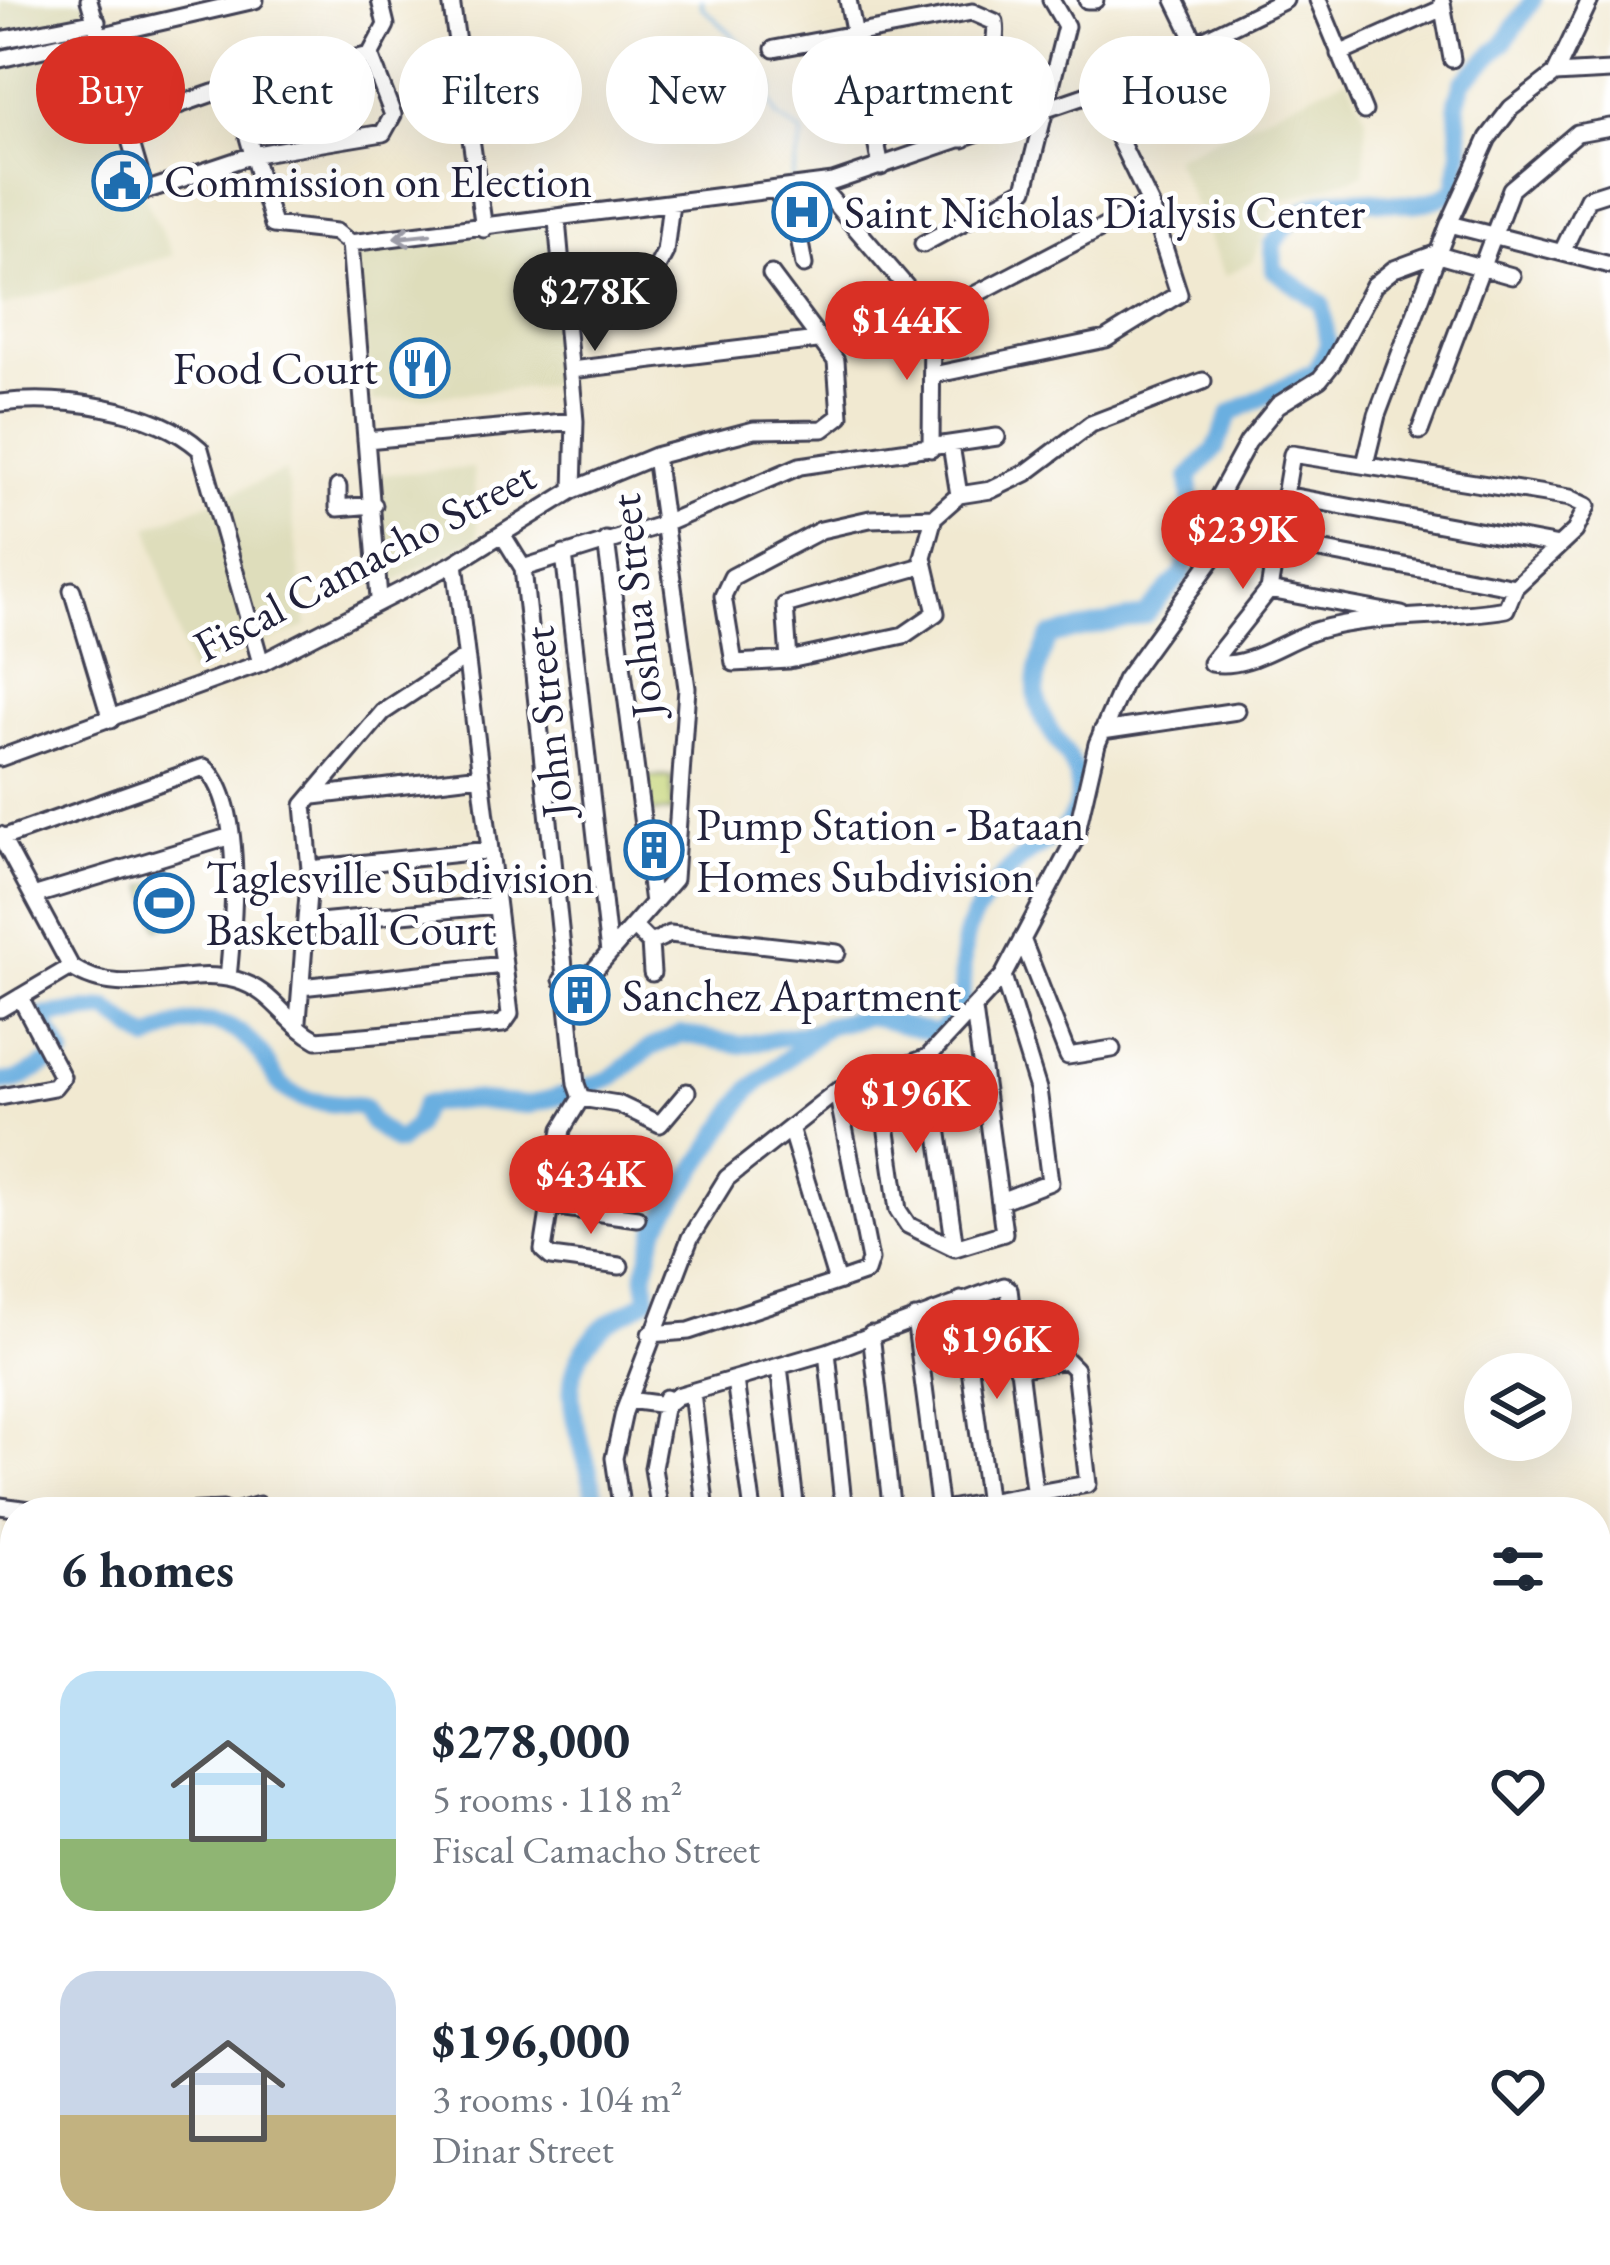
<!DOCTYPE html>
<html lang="en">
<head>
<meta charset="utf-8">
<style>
  :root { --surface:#fff; --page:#f6f6f7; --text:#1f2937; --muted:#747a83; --accent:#d93025 }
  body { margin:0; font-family:"EB Garamond",serif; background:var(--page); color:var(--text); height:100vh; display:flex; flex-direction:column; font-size:45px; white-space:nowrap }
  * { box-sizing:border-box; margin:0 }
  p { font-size:39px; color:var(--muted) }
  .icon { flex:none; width:66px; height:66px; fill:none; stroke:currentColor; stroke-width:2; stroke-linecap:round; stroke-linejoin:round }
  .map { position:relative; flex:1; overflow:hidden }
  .details { position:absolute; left:0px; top:1497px; width:1611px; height:768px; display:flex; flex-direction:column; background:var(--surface); border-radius:48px 48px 0 0; box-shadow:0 12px 48px #0002 }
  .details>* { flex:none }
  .hud { position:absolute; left:36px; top:36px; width:1539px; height:108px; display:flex; gap:24px }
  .controls { position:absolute; left:1464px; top:1353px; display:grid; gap:24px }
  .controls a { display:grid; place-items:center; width:108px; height:108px; border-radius:50%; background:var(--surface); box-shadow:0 12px 48px #0002; font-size:60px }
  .price { position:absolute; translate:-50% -102px; padding:0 27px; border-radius:42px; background:var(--accent); color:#fff; font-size:39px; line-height:78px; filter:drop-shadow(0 3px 6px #0008) }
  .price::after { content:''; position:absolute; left:50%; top:72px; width:36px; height:27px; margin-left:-18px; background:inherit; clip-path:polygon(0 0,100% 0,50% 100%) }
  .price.current { background:#222; color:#fff }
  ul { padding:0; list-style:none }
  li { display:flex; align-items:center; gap:36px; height:300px; padding:0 60px }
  li span { display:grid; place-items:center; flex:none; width:336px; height:240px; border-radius:36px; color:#555 }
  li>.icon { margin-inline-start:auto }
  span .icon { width:144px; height:144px; fill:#fffc; stroke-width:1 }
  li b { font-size:51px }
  h2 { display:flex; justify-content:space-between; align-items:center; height:144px; padding:0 60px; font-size:51px }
  .chip { padding:0 42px; border-radius:54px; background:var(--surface); box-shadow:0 12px 48px #0002; font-size:42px; line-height:108px }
  .chip.current { background:var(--accent); color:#fff }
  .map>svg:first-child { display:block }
  .built { fill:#deddbb }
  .industrial { fill:url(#industrial-furrows) }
  .cemetery { fill:url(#cemetery-stones); stroke:#737b58; stroke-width:3 }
  .park { fill:#c4d476; stroke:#737b58; stroke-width:3 }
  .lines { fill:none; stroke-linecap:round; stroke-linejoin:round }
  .stream { stroke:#6aafe0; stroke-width:3 }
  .river { stroke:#6aafe0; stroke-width:18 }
  .minor-casing { stroke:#414052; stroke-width:21 }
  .minor { stroke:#fff; stroke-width:15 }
  .oneway { stroke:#9c9ca7 }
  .labels { text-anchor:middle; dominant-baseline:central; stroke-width:10; stroke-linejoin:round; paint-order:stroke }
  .poi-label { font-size:45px; fill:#22223b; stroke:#fff; text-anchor:start }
  .street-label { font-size:45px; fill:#22223b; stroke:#fff }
</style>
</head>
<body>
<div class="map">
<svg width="1610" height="2265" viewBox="0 0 1610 2265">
  <defs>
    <pattern id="industrial-furrows" width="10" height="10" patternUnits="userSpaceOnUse" patternTransform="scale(3)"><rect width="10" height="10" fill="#c3c6b9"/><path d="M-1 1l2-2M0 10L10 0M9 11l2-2" fill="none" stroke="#a7aaa0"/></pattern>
    <pattern id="cemetery-stones" width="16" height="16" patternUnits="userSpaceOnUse" patternTransform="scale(3)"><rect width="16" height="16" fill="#c4d476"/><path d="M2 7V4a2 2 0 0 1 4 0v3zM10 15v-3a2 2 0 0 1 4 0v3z" fill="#a8b667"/></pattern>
  </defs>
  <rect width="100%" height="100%" fill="#fff"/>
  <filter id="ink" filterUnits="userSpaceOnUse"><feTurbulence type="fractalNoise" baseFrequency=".00833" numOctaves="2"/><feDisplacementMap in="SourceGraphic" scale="24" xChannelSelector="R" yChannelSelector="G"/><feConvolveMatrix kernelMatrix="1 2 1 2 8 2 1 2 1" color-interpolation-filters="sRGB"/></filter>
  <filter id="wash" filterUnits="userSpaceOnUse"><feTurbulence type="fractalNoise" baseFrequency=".004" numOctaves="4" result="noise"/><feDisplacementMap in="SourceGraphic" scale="48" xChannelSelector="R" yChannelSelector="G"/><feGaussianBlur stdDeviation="2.7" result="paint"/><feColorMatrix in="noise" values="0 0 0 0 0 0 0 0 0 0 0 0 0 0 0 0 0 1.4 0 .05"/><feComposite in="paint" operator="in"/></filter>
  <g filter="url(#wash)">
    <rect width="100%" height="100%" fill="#f1e9d1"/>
    <!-- built -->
    <path class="built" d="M 0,0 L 85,0 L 140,188 L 173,255 L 0,307 Z
      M 1347,78 L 1366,117 L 1364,174 L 1276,203 L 1253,261 L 1225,276 L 1174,157 Z
      M 550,227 L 568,384 L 372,402 L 355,249 Z
      M 473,468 L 478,537 L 387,585 L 378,475 Z
      M 286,471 L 307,626 L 189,674 L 149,527 Z
      M 1470,2250 L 1587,2250 L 1578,2265 L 1472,2265 Z"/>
    <!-- industrial -->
    <path class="industrial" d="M 15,2001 L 15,2109 L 0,2111 L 0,2003 Z"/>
    <!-- cemetery -->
    <path class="cemetery" d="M 397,2250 L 780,2250 L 791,2265 L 391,2265 Z"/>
    <!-- park -->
    <path class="park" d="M 646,777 L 672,777 L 672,812 L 646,812 Z
      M 170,878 L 184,919 L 159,928 L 145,886 Z"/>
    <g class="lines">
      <!-- stream -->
      <path class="stream" d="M 702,0 L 702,7 C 729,33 759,52 773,88 L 769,99 L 778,117 L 803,134 L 792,178"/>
      <!-- river -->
      <path class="river" d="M 0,1082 L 18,1080 L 63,1055 L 40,1016 L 107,1009 L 149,1040 C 191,1013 232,1014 262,1056 C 269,1066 274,1079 283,1087 C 306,1106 335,1102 363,1107 L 372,1123 L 397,1142 L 414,1128 L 424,1104 L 470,1100 L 528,1105 L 564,1095 L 610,1079 L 650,1048 L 681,1034 L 741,1045 L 822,1030
        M 596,1512 C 594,1447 538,1387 602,1328 C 614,1316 634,1311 648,1298 L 645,1272 L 657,1227 L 749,1090 L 826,1026 L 869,1016 L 936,1034 L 957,1016 C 968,985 956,947 973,918 C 985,898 1002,876 1019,861 C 1045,838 1073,836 1078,796 C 1084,739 1005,727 1050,636 L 1145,615 L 1183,573 L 1194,539 L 1189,477 L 1215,449 L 1231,413 L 1315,371 L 1328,345 L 1322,304 L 1274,270 L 1273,244 C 1330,156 1392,232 1455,190 L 1461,150 L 1457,101 L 1463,82 L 1503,44 L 1533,0
        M 372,2265 L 376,2250"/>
    </g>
  </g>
  <g filter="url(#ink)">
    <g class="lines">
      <defs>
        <path id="minor" d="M 89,0 L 145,191 L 256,154 L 383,133 L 393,115 L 370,55
          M 451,0 L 484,229
          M 848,0 L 881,167
          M 1087,0 L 1095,0
          M 1175,0 L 1234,122
          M 1318,0 L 1364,111
          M 1442,3 L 1452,59
          M 0,40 L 97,21
          M 774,49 L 972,12 L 995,22 C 1001,66 962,97 964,139
          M 1339,54 L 1443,8
          M 0,59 L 255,0
          M 1555,74 L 1590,0
          M 234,88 L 273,225 L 336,232 L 350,243 L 379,598
          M 127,123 L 213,93 L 370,55 L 386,25 L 380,0
          M 818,184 L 932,317 L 931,449
          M 776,190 L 798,232 L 804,265
          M 557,220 L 575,421 L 573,490
          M 1449,224 L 1610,265
          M 350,243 L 833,182 L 1096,92 L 1285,0
          M 923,244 L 1025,189 L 1066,26 L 1051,0
          M 1562,252 L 1588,198 L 1610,191
          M 1438,255 L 1512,276
          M 618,277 L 629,290 L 647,286 L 665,252 L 671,203
          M 932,317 L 1150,203
          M 571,370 L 817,340
          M 933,375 L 1106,339 L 1179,294 L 1150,203 L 1096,92
          M 0,403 C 60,396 153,407 200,449 L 261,663
          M 1420,431 L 1511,189 L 1577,133 L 1610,127
          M 366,440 L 575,421
          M 951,445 L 959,495
          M 1365,464 L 1377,415 L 1449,224 L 1488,138 L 1511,108 L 1555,74 L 1610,71
          M 338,487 L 338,508 L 374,505
          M 1284,495 L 1559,546
          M 934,517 L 870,519 L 821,530 L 732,577 L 723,596 L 734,663 L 789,660 L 904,635 L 936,613 L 923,557 L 934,517 L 959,495 L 991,490 L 1026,473 L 1091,424 L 1203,381
          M 1220,531 L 1515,587 L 1575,531 L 1587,506 L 1570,498 L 1292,454 L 1269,590 L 1402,615
          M 502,534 L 523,568 L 576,1084 L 581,1098 L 618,1104 L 660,1124 L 687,1092
          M 606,540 L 653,903
          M 564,554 L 609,953
          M 523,568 L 664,524 L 800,466 L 997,437
          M 72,590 L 111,720
          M 1269,590 L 1211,663 C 1249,670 1284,640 1318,630 C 1380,613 1444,620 1506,609 L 1515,587
          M 789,660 L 785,605 L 922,566
          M 1102,731 L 1237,711
          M 0,758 L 261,663 L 455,563 L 573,490 L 655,456 L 754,430 L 823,429 L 840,416 L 836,361 L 771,274
          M 314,796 L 480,776
          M 0,835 L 71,967 C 123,1002 181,966 236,980 C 273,990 286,1024 317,1040 L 503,1024 L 510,1014 L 455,563
          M 2,838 L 204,767 C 246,801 233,928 228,978
          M 310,869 L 489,850
          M 33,896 L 228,837
          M 309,923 L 496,905
          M 633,926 L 650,943 L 652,973
          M 1022,939 L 1068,1056 L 1112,1049
          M 650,943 L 670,934 L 837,953
          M 562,980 L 590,975 L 674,879 L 687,688 L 655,456
          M 301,987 L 503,965
          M 0,1009 L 71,967
          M 298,1021 L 310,869 L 304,805 L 383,712 L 466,657
          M 928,1057 L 955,1248
          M 879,1075 L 898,1210 L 908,1225 L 955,1248 L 1004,1233 L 974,1010
          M 0,1097 L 54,1087 L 62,1077 L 20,997
          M 581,1098 L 562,1129 L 543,1250 L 551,1257 L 620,1266
          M 556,1158 L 638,1172
          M 1000,1201 L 1050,1182 L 1038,1089 L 1003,976
          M 551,1206 L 637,1218
          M 837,1282 L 866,1272 L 870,1260 L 837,1091
          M 961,1300 L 988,1505
          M 915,1318 L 940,1511
          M 650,1334 L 689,1331 L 837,1282 L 791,1131
          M 871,1334 L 892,1512
          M 827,1352 L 844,1512
          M 779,1366 L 796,1512
          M 735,1380 L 753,1512
          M 692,1392 L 706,1512
          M 628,1400 L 666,1405 L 677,1396 L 827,1352 L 1004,1286 L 1009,1289 L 1035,1497
          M 0,1506 L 46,1512
          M 238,1511 L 259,1505
          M 183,1512 L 223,1510
          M 622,1512 L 614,1458 L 624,1412 L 690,1238 L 727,1178 L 837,1091 L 928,1057 L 1003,976 L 1075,839 L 1097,744 L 1125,680 L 1216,554 L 1218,497 L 1248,442 L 1278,405 L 1320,379 L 1332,364 L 1374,285 L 1394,269 L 1440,252
          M 660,1512 L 653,1468 L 666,1398
          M 932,1512 L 1088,1484 L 1075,1369 L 1066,1360 L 1018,1369
          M 0,1668 L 15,1635
          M 0,1717 L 15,1712
          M 0,1813 L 15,1808
          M 0,1909 L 15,1915
          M 0,1968 L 15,1965
          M 0,2001 L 15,1998
          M 1596,2066 L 1610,2072
          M 1596,2122 L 1610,2128
          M 783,2250 L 796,2265
          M 1093,2250 L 1098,2265
          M 1318,2250 L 1319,2265
          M 1463,2250 L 1466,2265
          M 1227,2265 L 1256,2250"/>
      </defs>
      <!-- minor casing -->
      <use href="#minor" class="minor-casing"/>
      <!-- minor -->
      <use href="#minor" class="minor"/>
    </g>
    <!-- one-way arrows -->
    <defs><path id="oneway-shaft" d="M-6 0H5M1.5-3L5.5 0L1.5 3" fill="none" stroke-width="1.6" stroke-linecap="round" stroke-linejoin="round" transform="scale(3)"/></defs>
    <use class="oneway" href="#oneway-shaft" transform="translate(412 236) rotate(174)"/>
  </g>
  <!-- icons -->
  <defs>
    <symbol id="civic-ring" viewBox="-11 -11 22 22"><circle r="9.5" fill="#fff" stroke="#1f6fb2" stroke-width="1.5"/><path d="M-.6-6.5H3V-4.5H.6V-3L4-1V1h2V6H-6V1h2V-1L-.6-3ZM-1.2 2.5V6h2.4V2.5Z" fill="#1f6fb2"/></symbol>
    <symbol id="hospital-ring" viewBox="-11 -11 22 22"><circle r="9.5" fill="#fff" stroke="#1f6fb2" stroke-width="1.5"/><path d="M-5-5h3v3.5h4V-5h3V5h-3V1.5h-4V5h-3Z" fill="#1f6fb2"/></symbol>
    <symbol id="restaurant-ring" viewBox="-11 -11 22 22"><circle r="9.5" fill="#fff" stroke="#1f6fb2" stroke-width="1.5"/><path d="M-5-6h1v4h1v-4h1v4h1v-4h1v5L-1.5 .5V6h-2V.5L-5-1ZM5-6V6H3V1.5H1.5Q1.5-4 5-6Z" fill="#1f6fb2"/></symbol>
    <symbol id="building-ring" viewBox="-11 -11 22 22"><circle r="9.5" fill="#fff" stroke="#1f6fb2" stroke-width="1.5"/><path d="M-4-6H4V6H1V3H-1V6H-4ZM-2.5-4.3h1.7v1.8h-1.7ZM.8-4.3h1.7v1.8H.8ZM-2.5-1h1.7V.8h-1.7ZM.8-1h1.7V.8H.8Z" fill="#1f6fb2"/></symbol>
    <symbol id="stadium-ring" viewBox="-11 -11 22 22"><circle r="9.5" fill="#fff" stroke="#1f6fb2" stroke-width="1.5"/><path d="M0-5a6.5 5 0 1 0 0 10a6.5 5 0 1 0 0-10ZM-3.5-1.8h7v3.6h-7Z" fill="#1f6fb2"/></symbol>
  </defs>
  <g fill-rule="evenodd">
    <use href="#civic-ring" x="89" y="148" width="66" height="66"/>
    <use href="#hospital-ring" x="769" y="179" width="66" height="66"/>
    <use href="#restaurant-ring" x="387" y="335" width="66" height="66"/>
    <use href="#building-ring" x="621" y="817" width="66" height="66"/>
    <use href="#stadium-ring" x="131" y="870" width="66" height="66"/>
    <use href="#building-ring" x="547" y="962" width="66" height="66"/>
  </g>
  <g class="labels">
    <!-- poi labels -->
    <g class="poi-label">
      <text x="164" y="181">Commission on Election</text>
      <text x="844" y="212">Saint Nicholas Dialysis Center</text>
      <text x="378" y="368" text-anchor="end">Food Court</text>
      <text x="696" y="824">Pump Station - Bataan<tspan x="696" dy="52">Homes Subdivision</tspan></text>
      <text x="206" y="877">Taglesville Subdivision<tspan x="206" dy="52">Basketball Court</tspan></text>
      <text x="622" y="995">Sanchez Apartment</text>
    </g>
    <!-- street labels -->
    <g class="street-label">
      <text transform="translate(364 560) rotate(-28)">Fiscal Camacho Street</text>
      <text transform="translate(635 606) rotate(-96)">Joshua Street</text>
      <text transform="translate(547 722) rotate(-96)">John Street</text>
    </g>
  </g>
</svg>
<div class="controls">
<a><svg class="icon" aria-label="layers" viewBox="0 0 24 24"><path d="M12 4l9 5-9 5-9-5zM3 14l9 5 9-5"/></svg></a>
</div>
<b class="price current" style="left:595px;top:354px">$278K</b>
<b class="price" style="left:907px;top:383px">$144K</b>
<b class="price" style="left:1243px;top:592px">$239K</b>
<b class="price" style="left:916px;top:1156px">$196K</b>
<b class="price" style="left:591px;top:1237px">$434K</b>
<b class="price" style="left:997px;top:1402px">$196K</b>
<div class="hud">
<a class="chip current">Buy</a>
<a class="chip">Rent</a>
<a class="chip">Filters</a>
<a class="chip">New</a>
<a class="chip">Apartment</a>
<a class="chip">House</a>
</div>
<section class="details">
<h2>6 homes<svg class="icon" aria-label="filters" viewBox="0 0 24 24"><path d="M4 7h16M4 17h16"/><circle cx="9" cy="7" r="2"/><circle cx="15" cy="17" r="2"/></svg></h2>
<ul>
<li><span style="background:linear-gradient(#bfe0f5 70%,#8fb573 0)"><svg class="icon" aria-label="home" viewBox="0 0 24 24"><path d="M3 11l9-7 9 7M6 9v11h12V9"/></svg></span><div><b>$278,000</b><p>5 rooms · 118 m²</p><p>Fiscal Camacho Street</p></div><svg class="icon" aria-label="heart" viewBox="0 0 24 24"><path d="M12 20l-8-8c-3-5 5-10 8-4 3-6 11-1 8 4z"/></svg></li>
<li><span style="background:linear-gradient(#c9d6e8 60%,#c2b280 0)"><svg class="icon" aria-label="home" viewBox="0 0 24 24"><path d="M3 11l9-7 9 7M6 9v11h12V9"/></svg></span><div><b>$196,000</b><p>3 rooms · 104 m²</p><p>Dinar Street</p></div><svg class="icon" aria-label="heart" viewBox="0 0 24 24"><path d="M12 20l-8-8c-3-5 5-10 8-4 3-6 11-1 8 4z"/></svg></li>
</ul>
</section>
</div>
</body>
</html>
